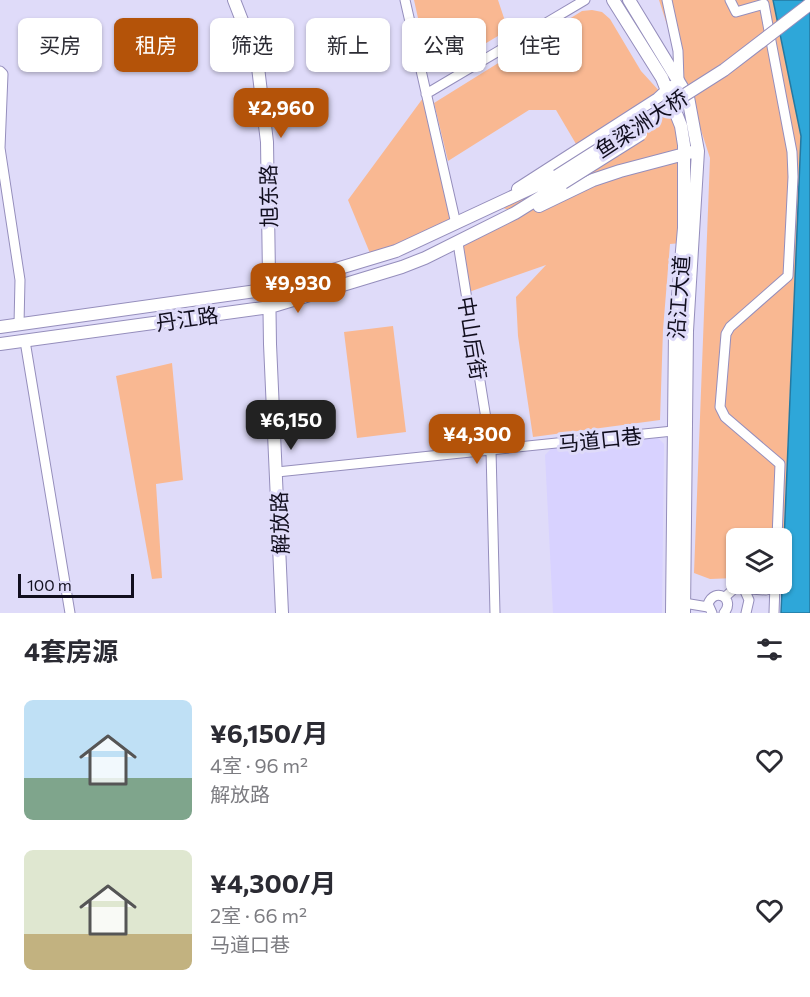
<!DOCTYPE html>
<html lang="zh">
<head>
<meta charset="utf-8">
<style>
  :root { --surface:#fff; --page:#f2f2f3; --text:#2b2b33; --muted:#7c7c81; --accent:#b45309 }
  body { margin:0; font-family:Commissioner,"Noto Sans SC",sans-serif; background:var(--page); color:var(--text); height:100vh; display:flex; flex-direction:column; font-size:22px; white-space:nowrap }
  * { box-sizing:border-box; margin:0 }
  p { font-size:20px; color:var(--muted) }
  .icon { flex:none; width:33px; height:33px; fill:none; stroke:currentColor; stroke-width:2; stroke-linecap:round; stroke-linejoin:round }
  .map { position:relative; height:613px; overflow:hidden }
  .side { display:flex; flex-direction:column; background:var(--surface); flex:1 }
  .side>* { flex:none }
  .banner { position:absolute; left:18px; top:18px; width:774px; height:54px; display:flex; gap:12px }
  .controls { position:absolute; left:726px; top:528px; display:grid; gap:12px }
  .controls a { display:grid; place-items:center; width:66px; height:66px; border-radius:9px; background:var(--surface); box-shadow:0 2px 4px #0004; font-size:30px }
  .scale { position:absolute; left:18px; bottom:15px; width:116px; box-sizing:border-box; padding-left:6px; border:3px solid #110e1e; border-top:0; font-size:16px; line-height:21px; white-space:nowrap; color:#110e1e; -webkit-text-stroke:4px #dfdbf9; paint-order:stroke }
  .price { position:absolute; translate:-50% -51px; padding:0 14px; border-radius:12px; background:var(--accent); color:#fff; font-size:20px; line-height:39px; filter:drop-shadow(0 2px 3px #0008) }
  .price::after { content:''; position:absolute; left:50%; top:36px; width:18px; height:14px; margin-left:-9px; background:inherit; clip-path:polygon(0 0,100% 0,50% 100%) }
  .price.selected { background:#222; color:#fff }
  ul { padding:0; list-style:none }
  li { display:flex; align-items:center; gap:18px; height:150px; padding:0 24px }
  li span { display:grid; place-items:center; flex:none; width:168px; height:120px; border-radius:9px; color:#555 }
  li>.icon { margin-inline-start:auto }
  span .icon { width:72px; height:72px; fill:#fffc; stroke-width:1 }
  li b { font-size:26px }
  h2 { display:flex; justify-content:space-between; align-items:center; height:72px; padding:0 24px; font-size:26px }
  .pill { padding:0 21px; border-radius:9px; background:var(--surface); box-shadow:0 2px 4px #0004; font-size:21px; line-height:54px }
  .pill.selected { background:var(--accent); color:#fff }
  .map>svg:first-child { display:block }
  .built { fill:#d8d2ff }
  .green { fill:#f9b892 }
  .water { fill:#2ea7d9; stroke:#2579a1; stroke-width:1.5 }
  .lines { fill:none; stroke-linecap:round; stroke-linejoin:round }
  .street-casing { stroke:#958ebc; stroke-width:11 }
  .secondary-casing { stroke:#958ebc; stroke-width:14 }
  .street { stroke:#fff; stroke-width:9 }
  .secondary { stroke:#fff; stroke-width:12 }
  .secondary-bridge-casing { stroke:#958ebc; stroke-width:14; stroke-linecap:butt }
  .secondary-bridge { stroke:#fff; stroke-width:12 }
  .labels { text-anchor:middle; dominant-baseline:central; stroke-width:6; stroke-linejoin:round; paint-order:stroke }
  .street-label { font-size:21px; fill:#110e1e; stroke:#dfdbf9 }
</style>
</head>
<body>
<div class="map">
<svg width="810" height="613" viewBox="0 0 810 613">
  <rect width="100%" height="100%" fill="#dfdbf9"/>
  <!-- built -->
  <path class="built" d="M 658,438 L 664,444 L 662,613 L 553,613 L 545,455 L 552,448 Z"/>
  <!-- green -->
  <path class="green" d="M 414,0 L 498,0 L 508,30 L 441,70 L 428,63 Z
    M 659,0 L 773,0 L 801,136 L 782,575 L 782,538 L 736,538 L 736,578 L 710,579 L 694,573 L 710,158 Z
    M 592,10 L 602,12 L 610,19 L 641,71 L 662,94 L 681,126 L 682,243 L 670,244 L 663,330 L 660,420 L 533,437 L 518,336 L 516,297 L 546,265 L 466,293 L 458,243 L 514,213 L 497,205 L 579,149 L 556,110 L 529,110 L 448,161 L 434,103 L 582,11 Z
    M 426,94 L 456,224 L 372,258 L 348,200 Z
    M 393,326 L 406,432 L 357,438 L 344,332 Z
    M 172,363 L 183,480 L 156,484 L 162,578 L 152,579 L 116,376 Z"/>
  <!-- water -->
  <path class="water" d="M 773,0 L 810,0 L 810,613 L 781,613 L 801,136 Z"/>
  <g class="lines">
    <defs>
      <path id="street" d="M 405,0 L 456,224
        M 667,0 L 678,51 L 679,81
        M 730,0 L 736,12 L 764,4 L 792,152 L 793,177 L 788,276 L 730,327 L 726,334 L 720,407 L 725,417 L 780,464 L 777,538
        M 0,71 L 3,74 L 0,148 L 20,280 L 19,324
        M 426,94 L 585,0
        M 458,243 L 491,450 L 495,613
        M 25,341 L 70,613
        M 277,472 L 673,431
        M 744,589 L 749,600 L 746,613
        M 725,597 L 735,588 L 766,590 L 775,585
        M 684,603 L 708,607
        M 712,613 L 708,604 C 715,586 736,599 724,613
        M 774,613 L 775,584"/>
      <path id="secondary" d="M 234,0 L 257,59 L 267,142 L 270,344 L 282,613
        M 613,0 L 662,78 L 681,126 L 684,145 L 684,228 L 675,331 L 672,613
        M 629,0 L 688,97 L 698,151 L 687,331 L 684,613
        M 518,189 L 658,99 L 671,87
        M 539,206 L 593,180 L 620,171 L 692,152
        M 0,327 L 270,289 L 396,251 L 557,176
        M 0,344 L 270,307 L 402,267 L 425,258 L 515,213 L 563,183"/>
    </defs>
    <!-- street casing -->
    <use href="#street" class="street-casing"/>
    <!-- secondary casing -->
    <use href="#secondary" class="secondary-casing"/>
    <!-- street -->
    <use href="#street" class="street"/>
    <!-- secondary -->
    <use href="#secondary" class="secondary"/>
    <defs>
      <path id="secondary-bridge" d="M 557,176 L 724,70 L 810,4
        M 563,183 L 641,134"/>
    </defs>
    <!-- secondary-bridge casing -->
    <use href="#secondary-bridge" class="secondary-bridge-casing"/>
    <!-- secondary-bridge -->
    <use href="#secondary-bridge" class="secondary-bridge"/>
  </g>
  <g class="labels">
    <!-- street labels -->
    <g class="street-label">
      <text transform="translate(641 123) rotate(-33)">鱼梁洲大桥</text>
      <text transform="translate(268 196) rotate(-91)">旭东路</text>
      <text transform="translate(678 297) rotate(-86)">沿江大道</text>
      <text transform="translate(187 318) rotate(-8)">丹江路</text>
      <text transform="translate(473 338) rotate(81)">中山后街</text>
      <text transform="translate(600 439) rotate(-6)">马道口巷</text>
      <text transform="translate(279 523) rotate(-92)">解放路</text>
    </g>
  </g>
</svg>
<div class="controls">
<a><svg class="icon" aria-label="layers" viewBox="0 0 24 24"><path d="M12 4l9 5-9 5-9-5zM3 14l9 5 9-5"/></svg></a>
</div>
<div class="scale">100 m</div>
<b class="price" style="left:281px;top:139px">¥2,960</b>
<b class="price" style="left:298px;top:314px">¥9,930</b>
<b class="price selected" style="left:291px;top:451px">¥6,150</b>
<b class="price" style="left:477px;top:465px">¥4,300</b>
<div class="banner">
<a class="pill">买房</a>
<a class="pill selected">租房</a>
<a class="pill">筛选</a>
<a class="pill">新上</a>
<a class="pill">公寓</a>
<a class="pill">住宅</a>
</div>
</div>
<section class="side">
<h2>4套房源<svg class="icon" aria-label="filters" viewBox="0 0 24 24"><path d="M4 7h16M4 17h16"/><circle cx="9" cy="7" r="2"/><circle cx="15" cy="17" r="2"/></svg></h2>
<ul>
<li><span style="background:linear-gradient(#bfe0f5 65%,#7fa58c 0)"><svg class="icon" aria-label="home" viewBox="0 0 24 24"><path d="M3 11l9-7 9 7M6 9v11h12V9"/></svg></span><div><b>¥6,150/月</b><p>4室 · 96 m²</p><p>解放路</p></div><svg class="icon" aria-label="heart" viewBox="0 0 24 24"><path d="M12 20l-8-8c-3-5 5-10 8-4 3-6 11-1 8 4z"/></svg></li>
<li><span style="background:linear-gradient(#dfe7d0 70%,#c2b280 0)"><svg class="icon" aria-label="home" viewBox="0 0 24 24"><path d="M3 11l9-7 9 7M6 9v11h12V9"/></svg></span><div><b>¥4,300/月</b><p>2室 · 66 m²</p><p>马道口巷</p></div><svg class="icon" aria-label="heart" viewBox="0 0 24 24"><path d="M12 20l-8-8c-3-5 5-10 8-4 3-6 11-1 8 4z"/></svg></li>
</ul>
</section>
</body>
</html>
